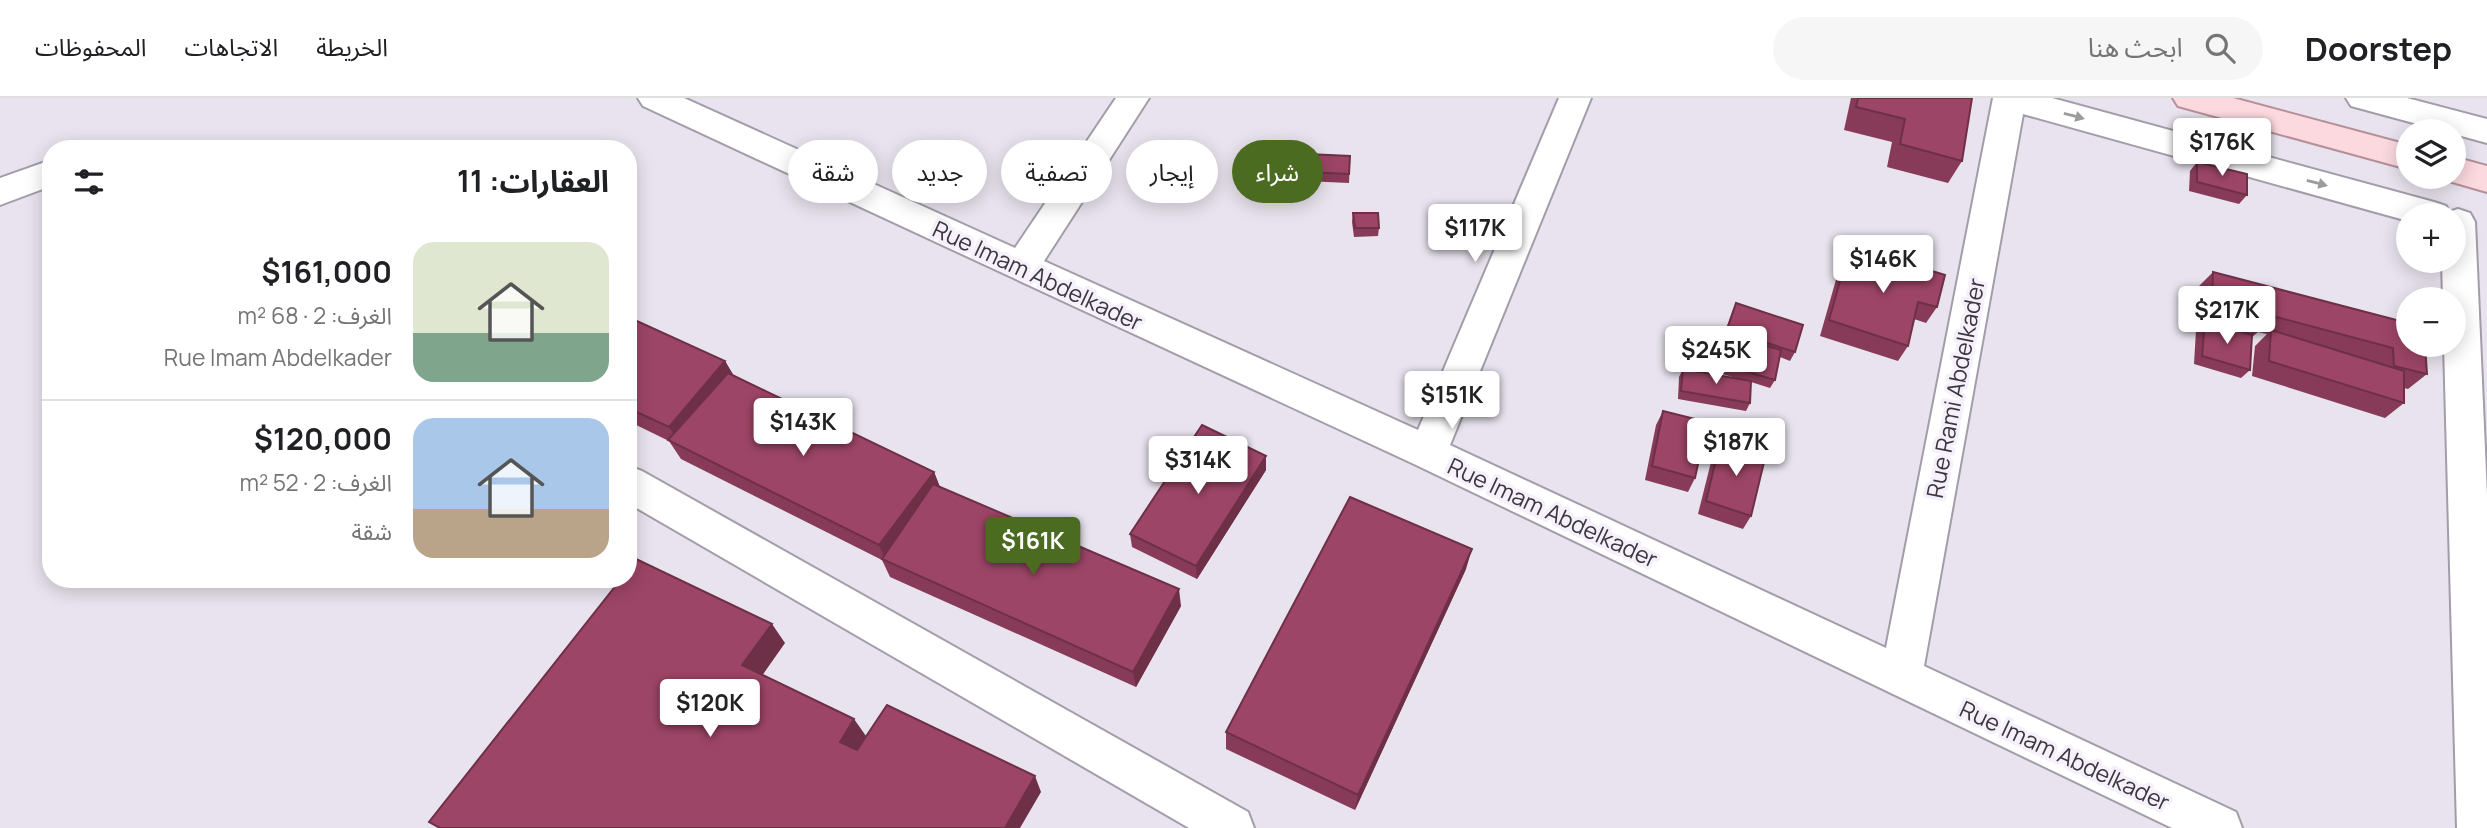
<!DOCTYPE html>
<html lang="ar">
<head>
<meta charset="utf-8">
<style>
  :root { --surface:#fff; --page:#f6f6f6; --text:#202124; --muted:#757577; --line:#e0e0e0; --accent:#4b6b20 }
  body { margin:0; font-family:Manrope,"Noto Sans Arabic",sans-serif; background:var(--page); color:var(--text); direction:rtl; height:100vh; display:flex; flex-direction:column; font-size:26px; white-space:nowrap }
  * { box-sizing:border-box; margin:0 }
  p { font-size:23px; color:var(--muted) }
  .icon { flex:none; width:38px; height:38px; fill:none; stroke:currentColor; stroke-width:2; stroke-linecap:round; stroke-linejoin:round }
  .map { position:relative; flex:1; overflow:hidden; direction:ltr }
  .details { position:absolute; left:42px; top:42px; width:595px; height:448px; display:flex; flex-direction:column; background:var(--surface); border-radius:28px; box-shadow:0 4px 18px #0003; direction:rtl }
  .details>* { flex:none }
  .hud { position:absolute; left:658px; top:42px; width:665px; height:63px; direction:rtl; display:flex; gap:14px }
  .controls { position:absolute; left:2396px; top:21px; display:grid; gap:14px }
  .controls a { display:grid; place-items:center; width:70px; height:70px; border-radius:50%; background:var(--surface); box-shadow:0 4px 18px #0003; font-size:35px }
  .price { position:absolute; translate:-50% -60px; padding:0 16px; border-radius:7px; background:#fff; color:#222; font-size:23px; line-height:46px; filter:drop-shadow(0 2px 4px #0008) }
  .price::after { content:''; position:absolute; left:50%; top:42px; width:21px; height:16px; margin-left:-10px; background:inherit; clip-path:polygon(0 0,100% 0,50% 100%) }
  .price.current { background:var(--accent); color:#fff }
  ul { padding:0; list-style:none }
  li { display:flex; align-items:center; gap:21px; height:175px; padding:0 28px }
  li+li { border-top:2px solid var(--line) }
  li span { display:grid; place-items:center; flex:none; width:196px; height:140px; border-radius:21px; color:#555 }
  li>.icon { margin-inline-start:auto }
  span .icon { width:84px; height:84px; fill:#fffc; stroke-width:1 }
  li b { font-size:30px }
  h2 { display:flex; justify-content:space-between; align-items:center; height:84px; padding:0 28px; font-size:30px }
  .chip { padding:0 24px; border-radius:32px; background:var(--surface); box-shadow:0 4px 18px #0003; font-size:24px; line-height:63px }
  .chip.current { background:var(--accent); color:#fff }
  header { display:flex; align-items:center; gap:42px; box-sizing:border-box; height:98px; padding:0 35px; background:var(--surface); border-bottom:2px solid var(--line) }
  header strong { font-size:33px }
  nav { display:flex; gap:38px; margin-inline-start:auto; font-size:24px }
  .search { width:490px; height:63px; background:var(--page); display:flex; align-items:center; gap:18px; box-sizing:border-box; padding:0 24px; border-radius:38px; color:var(--muted); font-size:26px }
  .map>svg:first-child { display:block }
  .lines { fill:none; stroke-linecap:round; stroke-linejoin:round }
  .minor-casing { stroke:#a29da8; stroke-width:4 }
  .major-casing { stroke:#b69098; stroke-width:4 }
  .minor { fill:#fff; fill-rule:evenodd }
  .major { fill:#fbd9df; fill-rule:evenodd }
  .wall { fill:#873b58 }
  .shaded-wall { fill:#6e3047 }
  .building { fill:#9d4566; stroke:#6e3047; stroke-width:2 }
  .oneway { fill:#9c9c9e }
  .labels { text-anchor:middle; dominant-baseline:central; stroke-width:7; stroke-linejoin:round; paint-order:stroke }
  .street-label { font-size:23px; fill:#3a383c; stroke:#f5f0fc }
</style>
</head>
<body>
<header>
<strong>Doorstep</strong>
<div class="search"><svg class="icon" aria-label="search" viewBox="0 0 24 24"><circle cx="10" cy="10" r="6"/><path d="M15 15l6 6"/></svg>ابحث هنا</div>
<nav><a>الخريطة</a><a>الاتجاهات</a><a>المحفوظات</a></nav>
</header>
<div class="map">
<svg width="2487" height="730" viewBox="0 0 2487 730">
  <rect width="100%" height="100%" fill="#e8e3ee"/>
  <g class="lines">
    <defs>
      <path id="minor" d="M 638,0 L 684,0 L 1015,150 L 1116,0 L 1149,0 L 1044,163 L 1418,332 L 1559,0 L 1591,0 L 1450,347 L 1886,550 L 1993,0 L 2052,0 L 2434,104 L 2446,108 L 2449,114 L 2458,111 L 2470,115 L 2475,124 L 2487,397 L 2487,730 L 2457,730 L 2444,247 L 2454,247 L 2454,201 L 2443,201 L 2442,163 L 2454,163 L 2454,117 L 2408,117 L 2408,123 L 2023,16 L 1924,568 L 2236,714 L 2242,730 L 2172,730 L 1414,366 L 643,8 Z
        M 2346,0 L 2407,0 L 2487,21 L 2487,45 L 2454,36 L 2454,33 L 2443,33 L 2351,8 Z
        M 51,62 L 51,88 L 0,107 L 0,80 Z
        M 628,368 L 642,373 L 1248,714 L 1254,730 L 1189,730 L 628,405 Z"/>
      <path id="major" d="M 2173,0 L 2233,0 L 2408,47 L 2408,71 L 2178,8 Z
        M 2454,59 L 2487,68 L 2487,94 L 2442,81 L 2441,79 L 2454,79 Z"/>
    </defs>
    <!-- minor casing -->
    <use href="#minor" class="minor-casing"/>
    <!-- major casing -->
    <use href="#major" class="major-casing"/>
    <!-- minor -->
    <use href="#minor" class="minor"/>
    <!-- major -->
    <use href="#major" class="major"/>
  </g>
  <!-- wall -->
  <path class="wall" d="M 1851,0 L 1972,0 L 1962,63 L 1948,85 L 1887,69 L 1892,44 L 1844,32 Z
    M 1307,56 L 1350,58 L 1349,85 L 1305,83 Z
    M 2197,64 L 2247,97 L 2239,106 L 2189,93 L 2190,73 Z
    M 1353,115 L 1379,130 L 1378,138 L 1354,139 L 1352,124 Z
    M 1850,148 L 1937,209 L 1926,225 L 1914,221 L 1908,248 L 1898,263 L 1820,238 L 1841,164 Z
    M 2213,174 L 2408,225 L 2427,276 L 2408,291 L 2404,290 L 2404,305 L 2385,320 L 2252,278 L 2255,248 L 2267,236 L 2258,234 L 2252,239 L 2250,272 L 2241,280 L 2194,266 L 2196,232 L 2198,230 L 2197,229 L 2198,189 Z
    M 1736,205 L 1795,254 L 1790,263 L 1780,259 L 1775,282 L 1770,290 L 1751,284 L 1750,305 L 1746,313 L 1678,301 L 1679,279 L 1683,271 L 1739,281 L 1706,271 L 1713,242 L 1717,234 L 1724,236 L 1732,214 Z
    M 628,219 L 725,263 L 733,277 L 934,374 L 940,389 L 1181,508 L 1136,589 L 890,479 L 882,462 L 681,361 L 669,343 L 628,323 Z
    M 1663,313 L 1695,380 L 1688,394 L 1645,382 L 1656,327 Z
    M 1721,341 L 1751,418 L 1743,431 L 1698,416 L 1713,356 Z
    M 1266,372 L 1197,481 L 1132,449 L 1130,436 Z
    M 1466,471 L 1355,712 L 1226,651 L 1226,634 Z"/>
  <!-- shaded-wall -->
  <path class="shaded-wall" d="M 725,263 L 737,283 L 682,349 L 669,329 Z
    M 1266,358 L 1266,372 L 1197,481 L 1196,468 Z
    M 934,374 L 941,392 L 887,465 L 879,447 Z
    M 1472,451 L 1466,471 L 1355,712 L 1358,697 Z
    M 1179,491 L 1181,508 L 1136,589 L 1133,574 Z
    M 772,526 L 785,545 L 757,585 L 742,567 Z
    M 854,621 L 866,638 L 852,660 L 840,644 Z
    M 1035,678 L 1041,694 L 1020,730 L 1005,730 Z"/>
  <!-- building -->
  <path class="building" d="M 1858,0 L 1972,0 L 1962,63 L 1900,46 L 1905,21 L 1856,9 Z
    M 1307,56 L 1350,58 L 1349,76 L 1306,74 Z
    M 2197,64 L 2247,76 L 2247,97 L 2197,84 Z
    M 1353,115 L 1378,115 L 1379,130 L 1355,130 Z
    M 1850,148 L 1945,177 L 1937,209 L 1918,204 L 1908,248 L 1829,222 Z
    M 2213,174 L 2408,225 L 2408,247 L 2425,247 L 2427,276 L 2394,268 L 2393,250 L 2265,216 L 2264,228 L 2212,214 Z
    M 1736,205 L 1803,227 L 1795,254 L 1727,232 Z
    M 628,219 L 725,263 L 669,329 L 628,310 Z
    M 2205,223 L 2252,237 L 2250,272 L 2202,258 Z
    M 2271,232 L 2404,273 L 2404,305 L 2269,263 Z
    M 1717,234 L 1781,252 L 1775,282 L 1710,263 Z
    M 1683,271 L 1751,283 L 1750,305 L 1681,293 Z
    M 728,275 L 934,374 L 879,447 L 668,342 Z
    M 1663,313 L 1707,324 L 1695,380 L 1652,368 Z
    M 1202,327 L 1266,358 L 1196,468 L 1130,436 Z
    M 1721,341 L 1766,356 L 1751,418 L 1706,403 Z
    M 933,386 L 1179,491 L 1133,574 L 882,461 Z
    M 1350,399 L 1472,451 L 1358,697 L 1226,634 Z
    M 636,461 L 772,526 L 742,567 L 854,621 L 840,644 L 857,652 L 887,607 L 1035,678 L 1005,730 L 440,730 L 429,724 L 621,481 L 628,481 L 628,471 Z"/>
  <!-- one-way arrows -->
  <defs><path id="oneway-solid" d="M-6-.8H1V-3.2L6.5 0L1 3.2V.8H-6Z" transform="scale(1.75)"/></defs>
  <g class="oneway">
    <use href="#oneway-solid" transform="translate(2074 18) rotate(15)"/>
    <use href="#oneway-solid" transform="translate(2317 85) rotate(15)"/>
  </g>
  <g class="labels">
    <!-- street labels -->
    <g class="street-label">
      <text transform="translate(1038 177) rotate(25)">Rue Imam Abdelkader</text>
      <text transform="translate(1955 290) rotate(-79)">Rue Rami Abdelkader</text>
      <text transform="translate(1553 414) rotate(25)">Rue Imam Abdelkader</text>
      <text transform="translate(2065 657) rotate(25)">Rue Imam Abdelkader</text>
    </g>
  </g>
</svg>
<div class="controls">
<a><svg class="icon" aria-label="layers" viewBox="0 0 24 24"><path d="M12 4l9 5-9 5-9-5zM3 14l9 5 9-5"/></svg></a>
<a>+</a>
<a>−</a>
</div>
<b class="price" style="left:2222px;top:80px">$176K</b>
<b class="price" style="left:1475px;top:166px">$117K</b>
<b class="price" style="left:1883px;top:197px">$146K</b>
<b class="price" style="left:2227px;top:248px">$217K</b>
<b class="price" style="left:1716px;top:288px">$245K</b>
<b class="price" style="left:1452px;top:333px">$151K</b>
<b class="price" style="left:803px;top:360px">$143K</b>
<b class="price" style="left:1736px;top:380px">$187K</b>
<b class="price" style="left:1198px;top:398px">$314K</b>
<b class="price current" style="left:1033px;top:479px">$161K</b>
<b class="price" style="left:710px;top:641px">$120K</b>
<div class="hud">
<a class="chip current">شراء</a>
<a class="chip">إيجار</a>
<a class="chip">تصفية</a>
<a class="chip">جديد</a>
<a class="chip">شقة</a>
</div>
<section class="details">
<h2>العقارات: 11<svg class="icon" aria-label="filters" viewBox="0 0 24 24"><path d="M4 7h16M4 17h16"/><circle cx="9" cy="7" r="2"/><circle cx="15" cy="17" r="2"/></svg></h2>
<ul>
<li><span style="background:linear-gradient(#dfe7d0 65%,#7fa58c 0)"><svg class="icon" aria-label="home" viewBox="0 0 24 24"><path d="M3 11l9-7 9 7M6 9v11h12V9"/></svg></span><div><b>$161,000</b><p>الغرف: 2 · 68 m²</p><p>Rue Imam Abdelkader</p></div></li>
<li><span style="background:linear-gradient(#a9c7e8 65%,#b9a48a 0)"><svg class="icon" aria-label="home" viewBox="0 0 24 24"><path d="M3 11l9-7 9 7M6 9v11h12V9"/></svg></span><div><b>$120,000</b><p>الغرف: 2 · 52 m²</p><p>شقة</p></div></li>
</ul>
</section>
</div>
</body>
</html>
